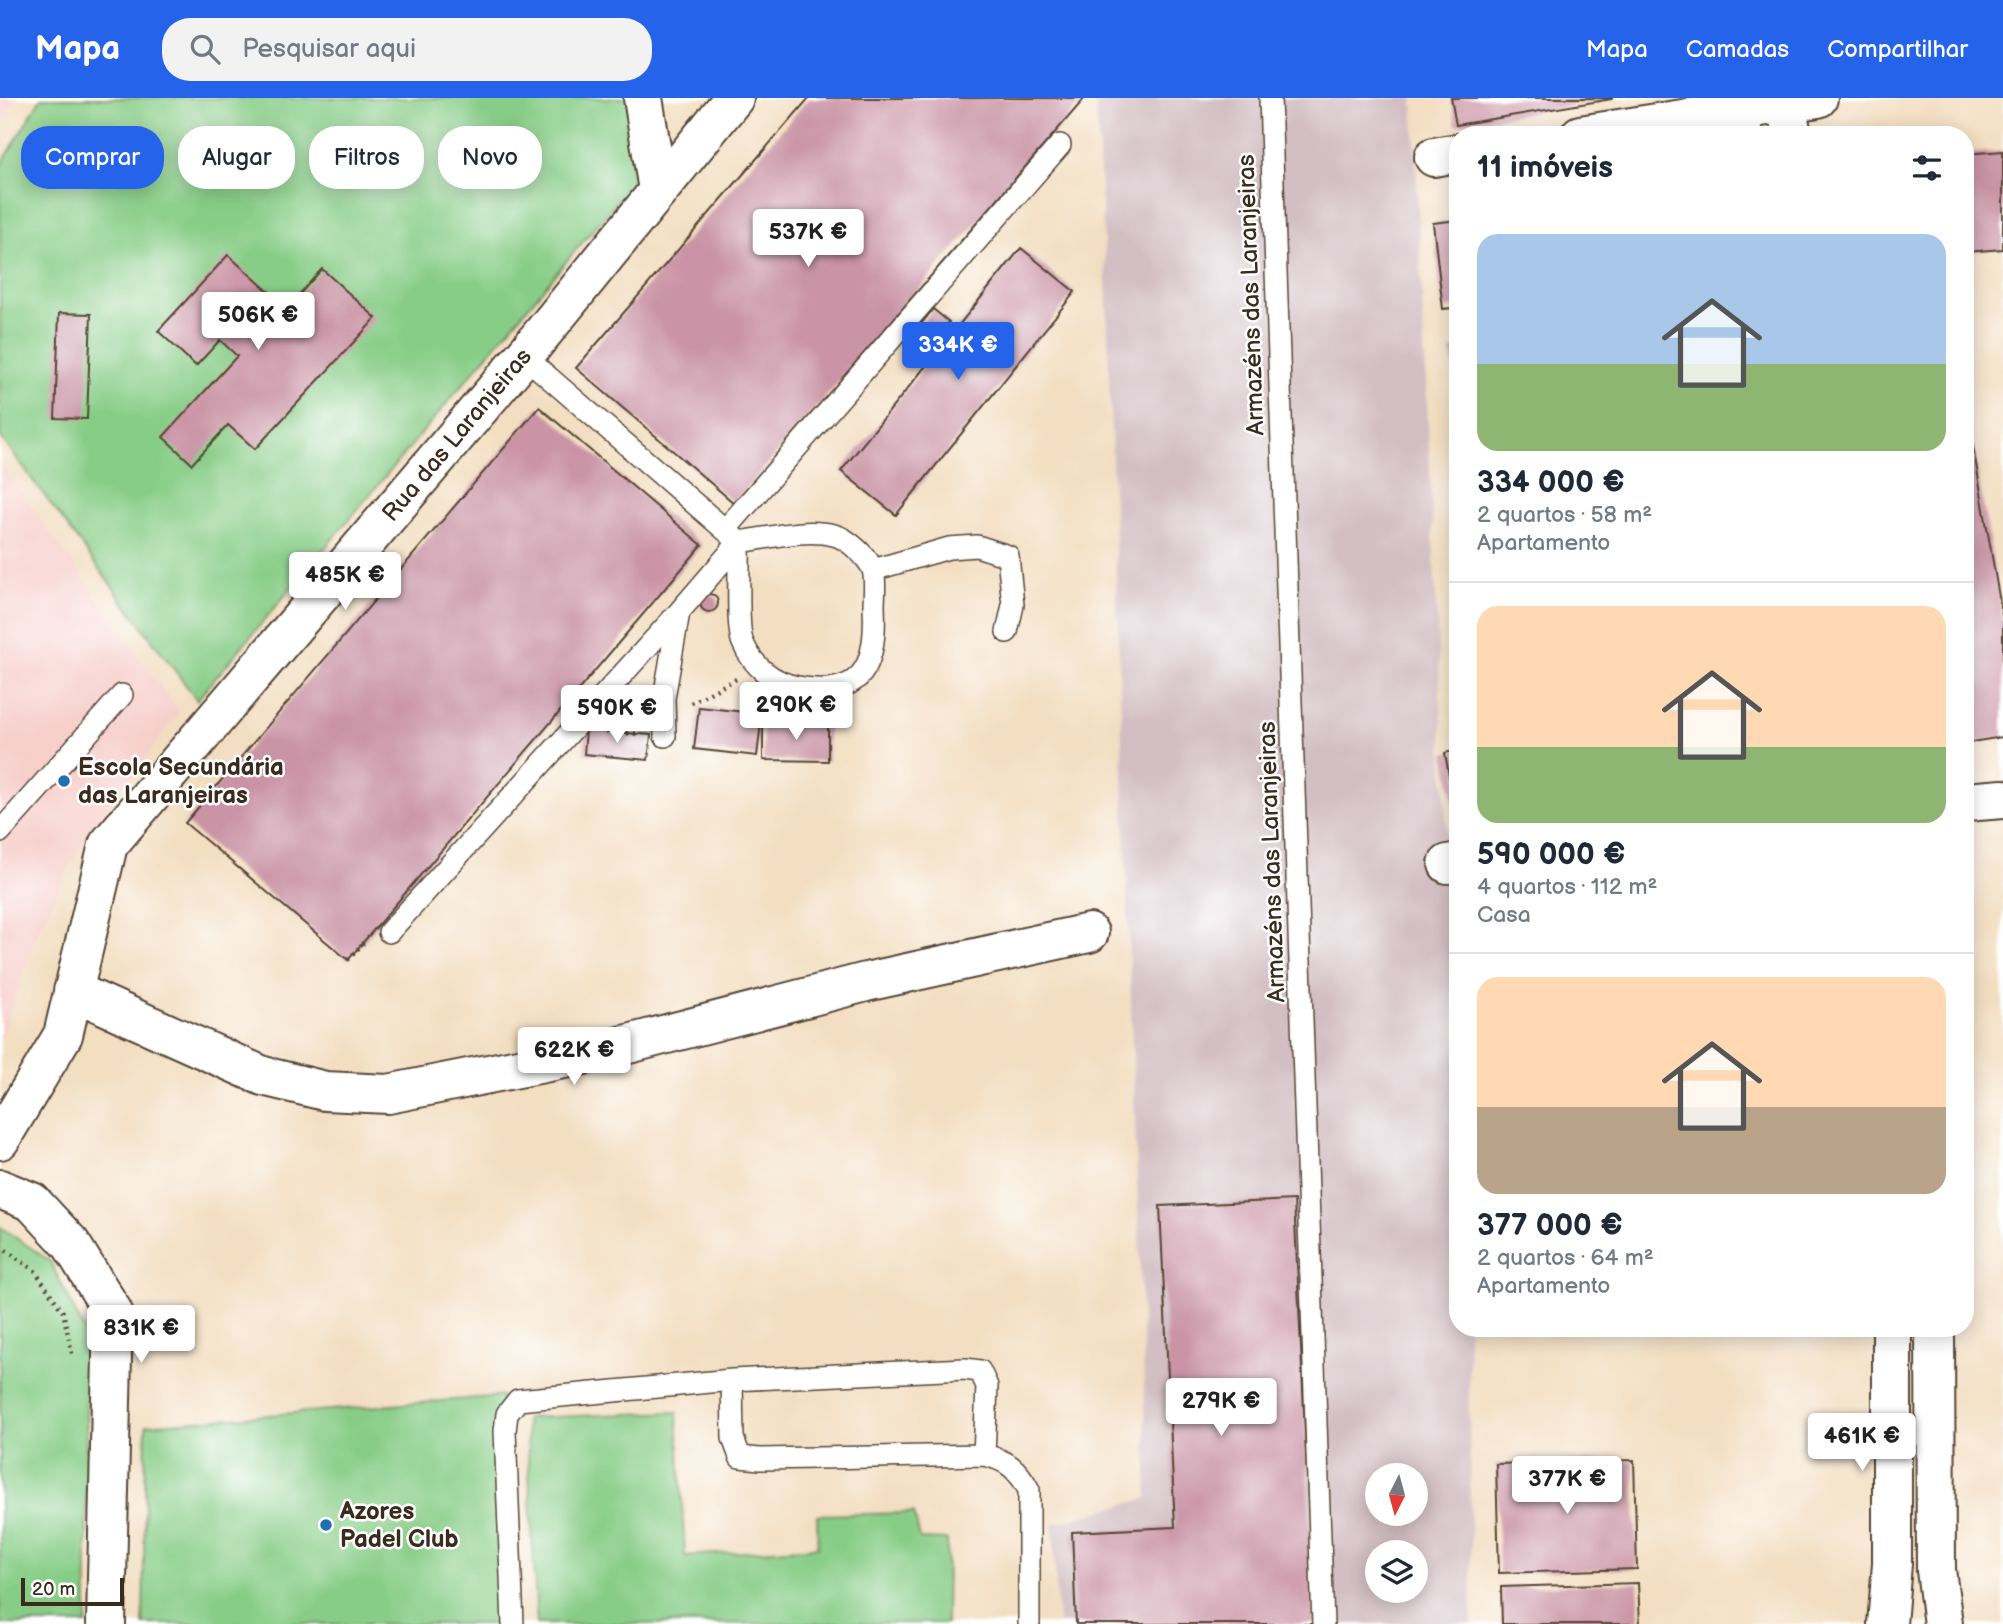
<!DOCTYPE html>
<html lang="pt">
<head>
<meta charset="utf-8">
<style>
  :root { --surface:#fff; --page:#f2f2f3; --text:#1f2937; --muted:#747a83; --line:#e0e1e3; --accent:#2563eb }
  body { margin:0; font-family:"Balsamiq Sans",sans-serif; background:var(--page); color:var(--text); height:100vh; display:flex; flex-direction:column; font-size:26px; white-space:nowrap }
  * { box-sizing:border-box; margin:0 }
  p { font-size:23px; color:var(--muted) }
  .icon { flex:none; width:38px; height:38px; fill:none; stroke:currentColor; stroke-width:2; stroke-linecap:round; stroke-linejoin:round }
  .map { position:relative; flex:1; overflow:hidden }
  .details { position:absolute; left:1449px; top:28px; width:525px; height:1211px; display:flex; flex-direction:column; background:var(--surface); border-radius:28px; box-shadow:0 4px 18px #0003 }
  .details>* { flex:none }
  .top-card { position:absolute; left:21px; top:28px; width:665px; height:63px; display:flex; gap:14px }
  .needle { width:46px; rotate:186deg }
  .controls { position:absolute; left:1365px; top:1365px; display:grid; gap:14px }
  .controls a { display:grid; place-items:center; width:63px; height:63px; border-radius:50%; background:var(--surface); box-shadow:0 4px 18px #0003; font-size:35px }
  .scale { position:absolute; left:21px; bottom:18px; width:103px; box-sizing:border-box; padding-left:7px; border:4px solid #3b2a1e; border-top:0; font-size:19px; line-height:24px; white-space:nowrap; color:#3b2a1e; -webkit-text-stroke:5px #fff; paint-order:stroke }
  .price { position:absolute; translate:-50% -60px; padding:0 16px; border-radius:7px; background:#fff; color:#222; font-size:23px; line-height:46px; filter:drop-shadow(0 2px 4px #0008) }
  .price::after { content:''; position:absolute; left:50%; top:42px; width:21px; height:16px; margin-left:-10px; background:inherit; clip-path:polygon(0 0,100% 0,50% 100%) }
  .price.current { background:var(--accent); color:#fff }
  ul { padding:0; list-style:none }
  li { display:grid; align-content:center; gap:14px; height:371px; padding:0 28px }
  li+li { border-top:2px solid var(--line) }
  li span { display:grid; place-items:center; height:217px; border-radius:21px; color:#555 }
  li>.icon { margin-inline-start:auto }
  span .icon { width:126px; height:126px; fill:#fffc; stroke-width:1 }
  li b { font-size:30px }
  h2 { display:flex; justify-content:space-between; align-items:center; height:84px; padding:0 28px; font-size:30px }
  .chip { padding:0 24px; border-radius:28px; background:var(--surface); box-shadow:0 4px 18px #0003; font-size:24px; line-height:63px }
  .chip.current { background:var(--accent); color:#fff }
  header { display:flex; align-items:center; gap:42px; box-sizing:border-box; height:98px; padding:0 35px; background:var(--accent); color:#fff }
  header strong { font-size:33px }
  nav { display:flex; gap:38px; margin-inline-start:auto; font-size:24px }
  .search { width:490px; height:63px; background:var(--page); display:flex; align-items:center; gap:18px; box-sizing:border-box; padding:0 24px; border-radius:28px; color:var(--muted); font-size:26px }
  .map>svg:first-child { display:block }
  .built { fill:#f7d0cc }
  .industrial { fill:#d2bec3; fill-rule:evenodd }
  .green { fill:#88cd87; stroke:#627c52; stroke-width:2 }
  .building { fill:#ca94a6 }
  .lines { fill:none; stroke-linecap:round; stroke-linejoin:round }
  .service-casing { stroke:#574536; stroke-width:24 }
  .minor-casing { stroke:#574536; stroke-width:42 }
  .secondary-casing { stroke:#574536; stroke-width:42 }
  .path { stroke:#574536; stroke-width:4.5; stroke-dasharray:2 5; stroke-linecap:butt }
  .service { stroke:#fff; stroke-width:21 }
  .minor { stroke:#fff; stroke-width:38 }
  .secondary { stroke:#fff; stroke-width:38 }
  .poi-dot { fill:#1f6fb2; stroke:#fff; stroke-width:2.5 }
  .labels { text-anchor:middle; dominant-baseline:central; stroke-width:5; stroke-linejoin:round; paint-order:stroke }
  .street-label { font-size:24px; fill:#3b2a1e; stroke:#fff }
  .poi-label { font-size:24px; font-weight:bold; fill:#3b2a1e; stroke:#fff; text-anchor:start }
</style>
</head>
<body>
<header>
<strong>Mapa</strong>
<div class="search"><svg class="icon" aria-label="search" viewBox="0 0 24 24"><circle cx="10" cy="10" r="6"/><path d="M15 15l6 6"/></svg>Pesquisar aqui</div>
<nav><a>Mapa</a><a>Camadas</a><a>Compartilhar</a></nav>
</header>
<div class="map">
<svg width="2003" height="1526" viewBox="0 0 2003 1526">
  <rect width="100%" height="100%" fill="#fff"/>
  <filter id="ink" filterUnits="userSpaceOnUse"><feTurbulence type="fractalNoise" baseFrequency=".0143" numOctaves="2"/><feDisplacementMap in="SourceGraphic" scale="14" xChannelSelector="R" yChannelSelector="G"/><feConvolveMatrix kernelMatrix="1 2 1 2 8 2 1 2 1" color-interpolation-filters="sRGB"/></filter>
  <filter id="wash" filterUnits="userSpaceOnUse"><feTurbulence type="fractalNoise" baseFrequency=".00686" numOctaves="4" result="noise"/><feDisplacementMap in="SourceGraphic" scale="28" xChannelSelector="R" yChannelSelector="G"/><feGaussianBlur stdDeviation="1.57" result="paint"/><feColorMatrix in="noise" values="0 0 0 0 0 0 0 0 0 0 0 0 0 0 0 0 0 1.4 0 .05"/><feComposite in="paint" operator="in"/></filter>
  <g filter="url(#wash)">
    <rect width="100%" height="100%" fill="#f3dec1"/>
    <!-- built -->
    <path class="built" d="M 0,0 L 17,0 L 0,29 Z
      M 0,365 L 179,614 L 77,752 L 37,836 L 0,944 Z"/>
    <!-- industrial -->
    <path class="industrial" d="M 1096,0 L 1413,0 L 1458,981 L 1458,1230 L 1468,1230 L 1472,1526 L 1058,1526 L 1053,1426 L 1148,1400 L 1106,184 ZM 1377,1377 L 1416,1377 L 1416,1416 L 1377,1416 ZM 1377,1454 L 1416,1454 L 1416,1493 L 1377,1493 Z"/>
    <!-- green -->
    <path class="green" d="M 41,0 L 632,0 L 644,71 L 197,602 L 0,338 L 0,69 Z
      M 0,1129 L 50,1163 L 86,1236 L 87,1526 L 0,1526 Z
      M 502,1298 L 512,1526 L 143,1526 L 146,1327 Z
      M 677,1314 L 685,1458 L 818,1449 L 817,1417 L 914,1415 L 920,1441 L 947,1442 L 946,1525 L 537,1526 L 526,1320 Z"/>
    <g id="blocks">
      <!-- building -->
      <path class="building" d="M 809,0 L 1085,0 L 734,405 L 576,270 Z
        M 1451,0 L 1612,0 L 1612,1 L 1456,27 Z
        M 2003,53 L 2003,151 L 1965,154 L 1965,56 Z
        M 1458,122 L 1458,209 L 1443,211 L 1433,125 Z
        M 1021,150 L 1075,194 L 896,417 L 841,373 Z
        M 228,157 L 287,210 L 322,171 L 376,220 L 255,351 L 228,327 L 192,366 L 163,339 L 237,258 L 220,242 L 196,268 L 158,233 Z
        M 933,211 L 949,224 L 922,256 L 907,243 Z
        M 59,215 L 91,216 L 87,321 L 55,320 Z
        M 1458,251 L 1458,280 L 1456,281 L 1451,252 Z
        M 1965,302 L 2003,522 L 2003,639 L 1965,645 Z
        M 539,309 L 702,447 L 348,862 L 185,725 Z
        M700 505a9 9 0 1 1 18 0a9 9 0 1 1-18 0Z
        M 699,609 L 762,616 L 757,658 L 694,651 Z
        M 763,625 L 828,625 L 828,663 L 763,662 Z
        M 586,632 L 651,637 L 648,662 L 584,656 Z
        M 1458,652 L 1458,717 L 1456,717 L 1445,655 Z
        M 1294,1102 L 1314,1526 L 1076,1526 L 1072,1434 L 1175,1429 L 1160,1108 Z
        M 1634,1362 L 1637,1471 L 1499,1475 L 1496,1366 Z
        M 1638,1485 L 1640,1526 L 1502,1526 L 1501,1489 Z"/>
    </g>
  </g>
  <g filter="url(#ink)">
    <use href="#blocks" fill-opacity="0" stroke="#574536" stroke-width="2"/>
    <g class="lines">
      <defs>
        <path id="service" d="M 1270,0 L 1323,1526
          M 524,258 L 739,444 C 740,465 736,530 743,545 C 753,569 774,585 798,589 C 864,601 877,566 874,509 C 874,499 876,482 873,472 C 868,459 847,440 834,437 C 804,430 769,440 739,444 L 679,514 L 664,600 L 665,638
          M 725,432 L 1060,47
          M 873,472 L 949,450 L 977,448 L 1008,458 L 1013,507 L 1007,534
          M 0,734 L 122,597
          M 389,834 L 679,514
          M 732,1282 L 965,1271 L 980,1273 L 987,1288 L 984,1357
          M 513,1526 L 505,1333 L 507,1316 L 518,1302 L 732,1282 L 733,1340 L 740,1359 L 760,1361 L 984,1357 C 1007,1362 1018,1371 1029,1392 L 1029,1526"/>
        <path id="minor" d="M 643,0 L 658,92
          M 1580,37 L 1818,0
          M 1434,59 L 1458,55
          M 1965,704 L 2003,701
          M 1448,766 L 1458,764
          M 73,893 L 263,978 L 325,993 L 388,996 L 594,955 L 866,884 L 1089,835
          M 0,1042 L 63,937 L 108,747 L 524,258 L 734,0
          M 0,1091 L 32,1104 L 71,1146 L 113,1214 L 106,1526"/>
        <path id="secondary" d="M 1736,0 L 1743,37
          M 1785,0 L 1792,37
          M 1935,1230 L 1936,1472 L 1943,1526
          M 1887,1526 L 1892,1466 L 1892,1230"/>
      </defs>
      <!-- service casing -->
      <use href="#service" class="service-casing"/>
      <!-- minor casing -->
      <use href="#minor" class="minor-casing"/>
      <!-- secondary casing -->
      <use href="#secondary" class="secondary-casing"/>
      <!-- path -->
      <path class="path" d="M 691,605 L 736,581
        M 606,634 L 639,636
        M 348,862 L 365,843
        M 0,1148 L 35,1173 L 63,1214 L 73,1260"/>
      <!-- service -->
      <use href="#service" class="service"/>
      <!-- minor -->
      <use href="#minor" class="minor"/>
      <!-- secondary -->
      <use href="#secondary" class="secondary"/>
    </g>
  </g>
  <!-- markers -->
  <g class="poi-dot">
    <circle cx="64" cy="683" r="7"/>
    <circle cx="326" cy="1427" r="7"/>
  </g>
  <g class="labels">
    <!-- street labels -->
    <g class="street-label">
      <text transform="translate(1251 197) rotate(-92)">Armazéns das Laranjeiras</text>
      <text transform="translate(457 337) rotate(-50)">Rua das Laranjeiras</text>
      <text transform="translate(1272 764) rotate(-92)">Armazéns das Laranjeiras</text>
    </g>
    <!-- poi labels -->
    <g class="poi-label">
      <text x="78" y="669">Escola Secundária<tspan x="78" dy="28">das Laranjeiras</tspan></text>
      <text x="340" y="1413">Azores<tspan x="340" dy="28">Padel Club</tspan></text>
    </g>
  </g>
</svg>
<div class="controls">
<a><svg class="needle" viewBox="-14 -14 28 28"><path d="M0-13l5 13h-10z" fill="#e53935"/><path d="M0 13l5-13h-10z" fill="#747a83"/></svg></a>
<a><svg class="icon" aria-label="layers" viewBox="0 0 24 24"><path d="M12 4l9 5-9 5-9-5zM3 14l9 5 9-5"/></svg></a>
</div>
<div class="scale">20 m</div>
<b class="price" style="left:808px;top:171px">537K €</b>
<b class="price" style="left:258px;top:254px">506K €</b>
<b class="price current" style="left:958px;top:284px">334K €</b>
<b class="price" style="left:345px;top:514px">485K €</b>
<b class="price" style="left:796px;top:644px">290K €</b>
<b class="price" style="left:617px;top:647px">590K €</b>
<b class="price" style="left:574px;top:989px">622K €</b>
<b class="price" style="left:141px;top:1267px">831K €</b>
<b class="price" style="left:1221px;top:1340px">279K €</b>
<b class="price" style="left:1862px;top:1375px">461K €</b>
<b class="price" style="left:1567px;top:1418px">377K €</b>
<div class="top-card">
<a class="chip current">Comprar</a>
<a class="chip">Alugar</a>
<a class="chip">Filtros</a>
<a class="chip">Novo</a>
</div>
<section class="details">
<h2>11 imóveis<svg class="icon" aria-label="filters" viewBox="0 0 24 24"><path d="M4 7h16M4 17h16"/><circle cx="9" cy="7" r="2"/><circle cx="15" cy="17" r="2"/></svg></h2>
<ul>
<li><span style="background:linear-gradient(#a9c7e8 60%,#8fb573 0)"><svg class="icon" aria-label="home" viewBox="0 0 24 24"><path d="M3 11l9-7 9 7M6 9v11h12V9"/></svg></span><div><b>334 000 €</b><p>2 quartos · 58 m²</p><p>Apartamento</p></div></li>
<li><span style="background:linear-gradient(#ffd9b3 65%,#8fb573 0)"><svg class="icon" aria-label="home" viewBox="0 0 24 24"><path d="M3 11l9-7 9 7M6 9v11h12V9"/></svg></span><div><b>590 000 €</b><p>4 quartos · 112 m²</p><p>Casa</p></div></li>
<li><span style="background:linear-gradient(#ffd9b3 60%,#b9a48a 0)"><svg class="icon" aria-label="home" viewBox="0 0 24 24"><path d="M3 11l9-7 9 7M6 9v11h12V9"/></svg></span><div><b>377 000 €</b><p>2 quartos · 64 m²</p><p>Apartamento</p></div></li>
</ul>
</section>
</div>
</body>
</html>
